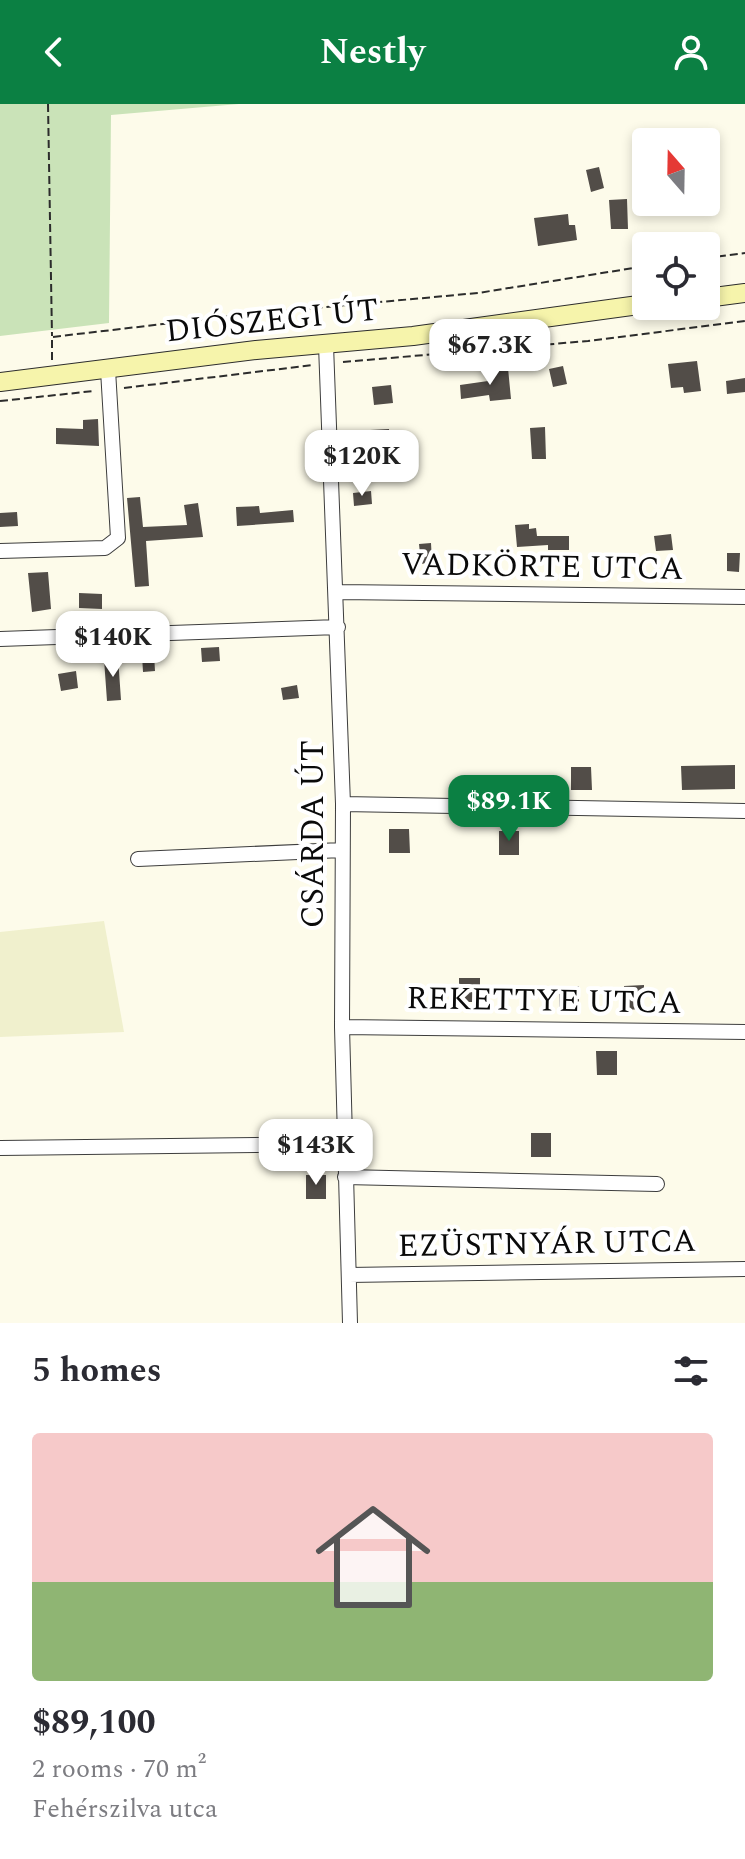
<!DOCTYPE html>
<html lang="en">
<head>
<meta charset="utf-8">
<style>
  :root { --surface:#fff; --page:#f2f2f3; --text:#2b2b33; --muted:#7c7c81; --accent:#0b8043 }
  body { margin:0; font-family:Spectral,serif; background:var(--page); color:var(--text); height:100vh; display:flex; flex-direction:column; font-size:30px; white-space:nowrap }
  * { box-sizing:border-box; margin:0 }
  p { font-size:26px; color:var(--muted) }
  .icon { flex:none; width:44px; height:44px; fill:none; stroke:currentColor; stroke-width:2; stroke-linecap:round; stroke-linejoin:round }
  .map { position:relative; height:1219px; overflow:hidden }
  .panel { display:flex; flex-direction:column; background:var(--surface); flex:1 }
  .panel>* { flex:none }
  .needle { width:52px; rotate:340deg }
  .fabs { position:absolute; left:632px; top:24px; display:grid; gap:16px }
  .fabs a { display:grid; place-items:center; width:88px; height:88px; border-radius:8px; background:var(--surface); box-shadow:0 4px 12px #0003; font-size:40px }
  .price { position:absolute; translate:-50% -68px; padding:0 18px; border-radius:16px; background:#fff; color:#222; font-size:26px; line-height:52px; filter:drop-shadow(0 2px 4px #0008) }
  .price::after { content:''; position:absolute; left:50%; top:48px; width:24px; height:18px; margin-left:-12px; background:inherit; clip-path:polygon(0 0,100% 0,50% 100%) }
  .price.current { background:var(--accent); color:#fff }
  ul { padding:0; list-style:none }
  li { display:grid; align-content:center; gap:16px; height:424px; padding:0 32px }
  li span { display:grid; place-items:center; height:248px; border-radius:8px; color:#555 }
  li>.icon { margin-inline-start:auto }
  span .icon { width:144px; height:144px; fill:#fffc; stroke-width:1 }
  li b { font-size:34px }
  h2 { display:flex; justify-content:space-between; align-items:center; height:96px; padding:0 32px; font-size:34px }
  header { display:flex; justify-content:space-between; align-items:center; height:104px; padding:0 32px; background:var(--accent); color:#fff; font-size:36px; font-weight:700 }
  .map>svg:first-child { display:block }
  .farmland { fill:#f0f0cd }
  .green { fill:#cae3b8 }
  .building { fill:#524d48 }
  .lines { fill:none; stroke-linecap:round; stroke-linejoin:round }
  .street-casing { stroke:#3d3d3d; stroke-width:16 }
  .secondary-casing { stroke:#2c2c2c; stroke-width:20 }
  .path { stroke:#2c2c2c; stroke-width:2; stroke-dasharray:8 4; stroke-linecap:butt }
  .street { stroke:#fff; stroke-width:14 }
  .secondary { stroke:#f6f4ab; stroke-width:18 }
  .labels { text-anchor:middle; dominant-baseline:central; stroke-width:8; stroke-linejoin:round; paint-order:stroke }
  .street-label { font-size:32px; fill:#0a0a0a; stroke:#fff }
</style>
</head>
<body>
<header><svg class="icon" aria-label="back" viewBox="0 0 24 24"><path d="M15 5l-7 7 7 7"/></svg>Nestly<svg class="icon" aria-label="person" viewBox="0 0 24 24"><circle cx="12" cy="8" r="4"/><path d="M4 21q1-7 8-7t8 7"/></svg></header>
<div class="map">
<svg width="745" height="1219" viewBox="0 0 745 1219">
  <rect width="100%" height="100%" fill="#fdfbea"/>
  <!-- farmland -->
  <path class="farmland" d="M 104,817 L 124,928 L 0,933 L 0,828 Z"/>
  <!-- green -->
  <path class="green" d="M 0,0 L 239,0 L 111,11 L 109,219 L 0,232 Z"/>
  <!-- building -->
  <path class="building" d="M 599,63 L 604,84 L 591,88 L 586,66 Z
    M 627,95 L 628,125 L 611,125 L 609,96 Z
    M 568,110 L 569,121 L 575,121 L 577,136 L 538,142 L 534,114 Z
    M 697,257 L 701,287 L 684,289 L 683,283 L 671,284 L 668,260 Z
    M 563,262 L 567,280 L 553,283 L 549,265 Z
    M 508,264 L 511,295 L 490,297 L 489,291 L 461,295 L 460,281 L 488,277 L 486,266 Z
    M 745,274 L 745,288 L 727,290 L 726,277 Z
    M 391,281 L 393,299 L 374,301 L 372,283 Z
    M 98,315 L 99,342 L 56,340 L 56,324 L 83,325 L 83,316 Z
    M 545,323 L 546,355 L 532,355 L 530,324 Z
    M 389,325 L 390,340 L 371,341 L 370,326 Z
    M 371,387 L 372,400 L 354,402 L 353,389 Z
    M 140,393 L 143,423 L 187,421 L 184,401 L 198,399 L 203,433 L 146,437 L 149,482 L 135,483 L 127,394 Z
    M 259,402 L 260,409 L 293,406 L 294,418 L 237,422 L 236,403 Z
    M 17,408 L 18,422 L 0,423 L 0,409 Z
    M 529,420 L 529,425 L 536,424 L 537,432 L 569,432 L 569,446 L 548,446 L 548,441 L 517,443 L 515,421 Z
    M 671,430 L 673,446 L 656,447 L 654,432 Z
    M 431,439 L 432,458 L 421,460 L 419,440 Z
    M 727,449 L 740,449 L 739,468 L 727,467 Z
    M 48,468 L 51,505 L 32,508 L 28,469 Z
    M 79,489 L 102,490 L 102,505 L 79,504 Z
    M 219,543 L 220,557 L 202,558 L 201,544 Z
    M 154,550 L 155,567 L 143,568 L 142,551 Z
    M 118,553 L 121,596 L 107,597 L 104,555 Z
    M 76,567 L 78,584 L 61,587 L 58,570 Z
    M 297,581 L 299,594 L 283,596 L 281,584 Z
    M 735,661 L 735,685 L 682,686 L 681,662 Z
    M 571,663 L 591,663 L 592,686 L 571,686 Z
    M 389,725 L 409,725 L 410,749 L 389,749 Z
    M 499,727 L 519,727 L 519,751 L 499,751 Z
    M 459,874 L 480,874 L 480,898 L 459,898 Z
    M 644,881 L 644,905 L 624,906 L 624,882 Z
    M 579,882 L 579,906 L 559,906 L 559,883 Z
    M 596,947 L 617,947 L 617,971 L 597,971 Z
    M 531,1029 L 551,1029 L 551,1053 L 531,1053 Z
    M 306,1071 L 326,1071 L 326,1095 L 306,1095 Z"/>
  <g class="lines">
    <defs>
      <path id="street" d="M 326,241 L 343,700 L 342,923 L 350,1219
        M 0,447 L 105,444 L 118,434 L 108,266
        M 338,488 L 745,493
        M 0,535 L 338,523
        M 343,700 L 745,707
        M 138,755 L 342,746
        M 342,923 L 745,928
        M 0,1044 L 344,1040
        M 345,1073 L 657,1080
        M 349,1171 L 745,1165"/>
      <path id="secondary" d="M 706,194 L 745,189
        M 0,278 L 256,246 L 413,232 L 646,200"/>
    </defs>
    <!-- street casing -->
    <use href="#street" class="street-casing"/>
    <!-- secondary casing -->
    <use href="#secondary" class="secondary-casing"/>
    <!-- path -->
    <path class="path" d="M 48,0 L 52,232
      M 706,154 L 745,149
      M 253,229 L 250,210 L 478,189 L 646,162
      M 52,256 L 52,233 L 249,210
      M 343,258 L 588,237 L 745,217
      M 124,284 L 313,261
      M 0,297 L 94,287"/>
    <!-- street -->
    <use href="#street" class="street"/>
    <!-- secondary -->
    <use href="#secondary" class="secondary"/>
  </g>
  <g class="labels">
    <!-- street labels -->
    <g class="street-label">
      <text transform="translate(272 217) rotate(-6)">DIÓSZEGI ÚT</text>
      <text transform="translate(542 463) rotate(1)">VADKÖRTE UTCA</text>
      <text transform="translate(313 730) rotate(-90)">CSÁRDA ÚT</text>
      <text transform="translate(544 897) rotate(1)">REKETTYE UTCA</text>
      <text transform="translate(547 1140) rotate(-1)">EZÜSTNYÁR UTCA</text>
    </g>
  </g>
</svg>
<div class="fabs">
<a><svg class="needle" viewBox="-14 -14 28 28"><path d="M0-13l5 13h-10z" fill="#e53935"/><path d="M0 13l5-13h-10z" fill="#7c7c81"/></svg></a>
<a><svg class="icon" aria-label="locate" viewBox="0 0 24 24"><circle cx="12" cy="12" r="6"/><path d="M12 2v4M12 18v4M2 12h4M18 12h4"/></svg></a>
</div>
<b class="price" style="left:490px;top:283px">$67.3K</b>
<b class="price" style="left:362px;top:394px">$120K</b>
<b class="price" style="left:113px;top:575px">$140K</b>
<b class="price current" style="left:509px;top:739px">$89.1K</b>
<b class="price" style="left:316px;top:1083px">$143K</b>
</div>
<section class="panel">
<h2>5 homes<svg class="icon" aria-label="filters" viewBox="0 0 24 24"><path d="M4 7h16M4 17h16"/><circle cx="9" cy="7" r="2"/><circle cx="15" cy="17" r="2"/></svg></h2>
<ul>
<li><span style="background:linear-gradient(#f6c9c9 60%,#8fb573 0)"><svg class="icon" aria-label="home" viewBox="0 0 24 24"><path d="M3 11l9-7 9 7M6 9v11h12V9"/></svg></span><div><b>$89,100</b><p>2 rooms · 70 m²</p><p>Fehérszilva utca</p></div></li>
</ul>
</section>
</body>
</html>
